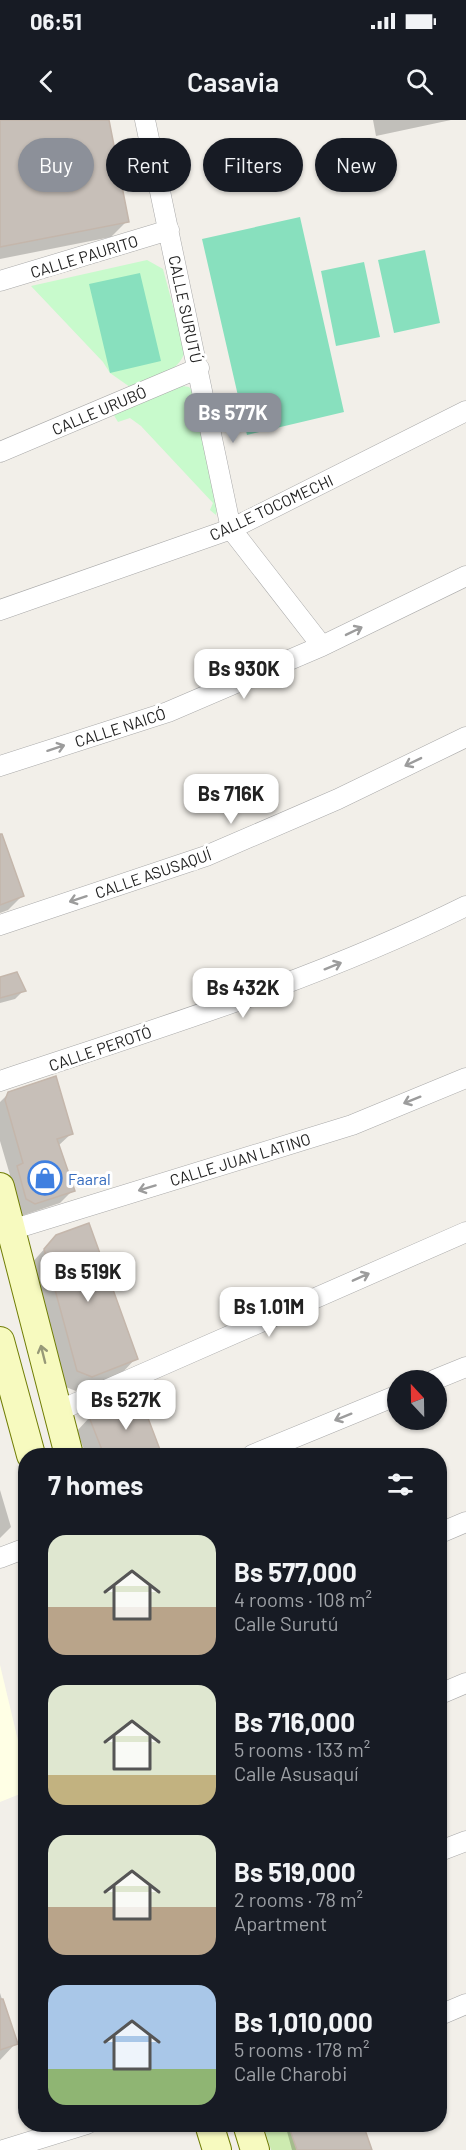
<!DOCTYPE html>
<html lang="en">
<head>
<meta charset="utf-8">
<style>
  :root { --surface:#171b24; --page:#20242c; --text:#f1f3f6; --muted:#9ea1a6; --accent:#8c9099 }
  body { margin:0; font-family:Barlow,sans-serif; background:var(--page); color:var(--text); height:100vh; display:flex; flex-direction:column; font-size:22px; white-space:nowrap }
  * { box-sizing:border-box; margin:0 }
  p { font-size:20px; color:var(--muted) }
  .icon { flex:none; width:33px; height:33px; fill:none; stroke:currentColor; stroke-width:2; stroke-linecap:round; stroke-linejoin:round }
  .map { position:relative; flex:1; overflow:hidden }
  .panel { position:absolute; left:18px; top:1328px; width:429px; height:684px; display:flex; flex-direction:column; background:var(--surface); border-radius:24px; box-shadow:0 2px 4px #0004 }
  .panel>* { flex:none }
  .top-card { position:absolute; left:18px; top:18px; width:430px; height:54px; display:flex; gap:12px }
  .needle { width:39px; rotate:338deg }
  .buttons { position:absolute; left:387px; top:1250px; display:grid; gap:12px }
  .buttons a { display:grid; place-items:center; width:60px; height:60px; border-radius:50%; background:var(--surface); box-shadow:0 2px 4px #0004; font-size:30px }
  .price { position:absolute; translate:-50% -51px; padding:0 14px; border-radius:12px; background:#fff; color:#222; font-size:20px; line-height:39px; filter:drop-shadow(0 2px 3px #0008) }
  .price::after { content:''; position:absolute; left:50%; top:36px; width:18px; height:14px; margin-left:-9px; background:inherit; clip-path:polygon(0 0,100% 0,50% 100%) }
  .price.current { background:var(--accent); color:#fff }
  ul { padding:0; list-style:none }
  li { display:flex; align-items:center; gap:18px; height:150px; padding:0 30px }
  li span { display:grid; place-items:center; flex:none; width:168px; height:120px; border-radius:18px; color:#555 }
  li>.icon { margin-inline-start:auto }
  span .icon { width:72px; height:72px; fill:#fffc; stroke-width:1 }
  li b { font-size:26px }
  h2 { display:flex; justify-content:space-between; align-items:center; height:72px; padding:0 30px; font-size:26px }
  .tag { padding:0 21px; border-radius:27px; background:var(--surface); box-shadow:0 2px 4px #0004; font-size:21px; line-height:54px }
  .tag.current { background:var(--accent); color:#fff }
  .status { display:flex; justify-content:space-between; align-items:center; height:42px; padding:0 30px; background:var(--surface); direction:ltr }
  .status svg { height:16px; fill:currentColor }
  header { display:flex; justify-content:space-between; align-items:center; height:78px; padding:0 30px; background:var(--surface); font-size:27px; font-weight:600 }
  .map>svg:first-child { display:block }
  .education { fill:#ffffe5 }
  .grass { fill:#cdebb0 }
  .park { fill:#c8facc }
  .pitch { fill:#88e0be }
  .shadow { fill:#0003 }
  .building { fill:#c7bfb8; stroke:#c4b6ab; stroke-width:1.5 }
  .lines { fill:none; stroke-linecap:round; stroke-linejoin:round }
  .minor-casing { stroke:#a9a9a9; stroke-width:21 }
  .secondary-casing { stroke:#707d05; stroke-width:30 }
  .minor { stroke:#fff; stroke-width:20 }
  .secondary { stroke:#f7fabf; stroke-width:28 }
  .oneway { stroke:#9c9c9c }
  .oneway2 { stroke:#979978 }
  .labels { text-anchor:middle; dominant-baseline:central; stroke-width:6; stroke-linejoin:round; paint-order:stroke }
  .street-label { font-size:16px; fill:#222; stroke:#fff }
  .shop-label { font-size:16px; fill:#366cbe; stroke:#fff; text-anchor:start }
</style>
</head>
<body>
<div class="status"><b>06:51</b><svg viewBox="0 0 49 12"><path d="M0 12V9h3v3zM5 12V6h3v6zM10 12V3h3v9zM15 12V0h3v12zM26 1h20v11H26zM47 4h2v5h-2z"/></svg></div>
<header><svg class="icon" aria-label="back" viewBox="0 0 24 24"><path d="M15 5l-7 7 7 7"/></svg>Casavia<svg class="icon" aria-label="search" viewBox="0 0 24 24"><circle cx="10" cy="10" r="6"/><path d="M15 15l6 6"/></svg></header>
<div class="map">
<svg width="466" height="2030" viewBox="0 0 466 2030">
  <rect width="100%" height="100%" fill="#f2efe9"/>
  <!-- education -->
  <path class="education" d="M 0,1545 L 26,1654 L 25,1672 L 0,1682 Z"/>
  <!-- grass -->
  <path class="grass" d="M 263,2004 L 288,2004 L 297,2030 L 271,2030 Z"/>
  <!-- park -->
  <path class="park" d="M 147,140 L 163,149 L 185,231 C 179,254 150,259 130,267 L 110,253 L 103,242 L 31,166 Z
    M 182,266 L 189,267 L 200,280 L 221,373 L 216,395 L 210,390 L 213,383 L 141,306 L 130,298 L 118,302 L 112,292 Z"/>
  <!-- pitch -->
  <path class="pitch" d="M 300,97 L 344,292 L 247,315 L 202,119 Z
    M 425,130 L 440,203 L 394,213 L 378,140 Z
    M 364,142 L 380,217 L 336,226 L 321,151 Z
    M 140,153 L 161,241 L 110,253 L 89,164 Z"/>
  <!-- shadow -->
  <path class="shadow" d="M 0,0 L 107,0 L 127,101 L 111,117 L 0,139 Z
    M 373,0 L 451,0 L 376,16 Z
    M 0,732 L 23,775 L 8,790 L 0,793 Z
    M 0,858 L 24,870 L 15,879 L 0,883 Z
    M 9,973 L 72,1013 L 58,1026 L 73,1070 L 60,1083 L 21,1096 L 5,1060 L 10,1055 L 0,1021 L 0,982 Z
    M 56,1116 L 136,1238 L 122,1253 L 76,1271 L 63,1266 L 30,1145 Z
    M 89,1298 L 161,1335 L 86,1335 L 77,1311 Z
    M 0,1370 L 11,1407 L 0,1418 Z
    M 0,1873 L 16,1923 L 0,1940 Z
    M 285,2004 L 362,2004 L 369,2030 L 292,2030 Z"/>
  <!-- building -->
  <path class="building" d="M 0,0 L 109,0 L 129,102 L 0,127 Z
    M 0,714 L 2,714 L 24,776 L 0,785 Z
    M 17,852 L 26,871 L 0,878 L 0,857 Z
    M 56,956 L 73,1014 L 57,1019 L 75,1071 L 35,1084 L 26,1079 L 17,1046 L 23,1043 L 5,980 L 8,972 Z
    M 89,1103 L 138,1239 L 92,1257 L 77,1251 L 44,1129 L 56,1115 Z
    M 140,1277 L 162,1335 L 104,1335 L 89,1297 Z
    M 0,1879 L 3,1879 L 18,1924 L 0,1930 Z
    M 288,2004 L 363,2004 L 372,2030 L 297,2030 Z"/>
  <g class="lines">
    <defs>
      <path id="minor" d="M 145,0 L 231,409 L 322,526
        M 0,161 L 169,110
        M 0,332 L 199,248
        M 0,490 L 231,409 L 466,291
        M 0,646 L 168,592 L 322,526 L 466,456
        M 0,805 L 206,736 L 338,679 L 466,617
        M 0,961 C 158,908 317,860 466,786
        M 11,1110 L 352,1005 L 466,958
        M 434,1260 L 466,1247
        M 58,1291 L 466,1112
        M 252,1335 L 398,1275
        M 440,1413 L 466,1402
        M 0,1438 L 26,1428
        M 440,1574 L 466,1563
        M 440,1731 L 466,1721
        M 440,1895 L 466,1884
        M 3,2030 L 87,2004"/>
      <path id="secondary" d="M 0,1067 L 69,1335
        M 0,1221 L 31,1335
        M 209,2004 L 217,2030
        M 247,2004 L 255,2030"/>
    </defs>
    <!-- minor casing -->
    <use href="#minor" class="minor-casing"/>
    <!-- secondary casing -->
    <use href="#secondary" class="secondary-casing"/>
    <!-- minor -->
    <use href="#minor" class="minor"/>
    <!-- secondary -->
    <use href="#secondary" class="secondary"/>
  </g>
  <!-- one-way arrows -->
  <defs><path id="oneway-shaft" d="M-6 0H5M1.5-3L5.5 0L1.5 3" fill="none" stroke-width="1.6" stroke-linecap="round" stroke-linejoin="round" transform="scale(1.5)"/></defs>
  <g class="oneway">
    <use href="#oneway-shaft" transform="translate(354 511) rotate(-26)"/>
    <use href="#oneway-shaft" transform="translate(56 628) rotate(-18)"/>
    <use href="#oneway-shaft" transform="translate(413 642) rotate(154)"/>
    <use href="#oneway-shaft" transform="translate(78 779) rotate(162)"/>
    <use href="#oneway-shaft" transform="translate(333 846) rotate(-22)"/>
    <use href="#oneway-shaft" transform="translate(412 980) rotate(158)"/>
    <use href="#oneway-shaft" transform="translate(147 1068) rotate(163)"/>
    <use href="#oneway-shaft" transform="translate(361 1157) rotate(-24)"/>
    <use href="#oneway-shaft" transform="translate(343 1297) rotate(158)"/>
  </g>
  <use class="oneway2" href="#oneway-shaft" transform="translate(43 1234) rotate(-104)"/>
  <!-- icons -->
  <defs>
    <symbol id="shop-ring" viewBox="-11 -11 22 22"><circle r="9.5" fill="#fff" stroke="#3f7fe0" stroke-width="1.5"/><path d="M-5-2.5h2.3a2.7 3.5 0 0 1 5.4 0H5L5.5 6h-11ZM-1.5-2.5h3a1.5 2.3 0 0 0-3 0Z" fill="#3f7fe0"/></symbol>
  </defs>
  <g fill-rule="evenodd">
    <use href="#shop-ring" x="26" y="1039" width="38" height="38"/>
  </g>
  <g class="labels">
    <!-- street labels -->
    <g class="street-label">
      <text transform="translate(84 136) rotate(-17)">CALLE PAURITO</text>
      <text transform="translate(186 189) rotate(78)">CALLE SURUTÚ</text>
      <text transform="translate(99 290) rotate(-23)">CALLE URUBÓ</text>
      <text transform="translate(271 387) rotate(-25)">CALLE TOCOMECHI</text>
      <text transform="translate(120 607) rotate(-18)">CALLE NAICÓ</text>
      <text transform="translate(153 753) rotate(-19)">CALLE ASUSAQUÍ</text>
      <text transform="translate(100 928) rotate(-19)">CALLE PEROTÓ</text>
      <text transform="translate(240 1039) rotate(-17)">CALLE JUAN LATINO</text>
    </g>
    <!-- shop labels -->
    <g class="shop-label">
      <text x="68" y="1058">Faaral</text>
    </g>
  </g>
</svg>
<div class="buttons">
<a><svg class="needle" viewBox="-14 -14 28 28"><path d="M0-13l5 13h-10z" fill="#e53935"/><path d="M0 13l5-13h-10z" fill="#9ea1a6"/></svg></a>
</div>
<b class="price current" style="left:233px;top:324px">Bs 577K</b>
<b class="price" style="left:244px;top:580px">Bs 930K</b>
<b class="price" style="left:231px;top:705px">Bs 716K</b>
<b class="price" style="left:243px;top:899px">Bs 432K</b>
<b class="price" style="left:88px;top:1183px">Bs 519K</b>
<b class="price" style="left:269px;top:1218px">Bs 1.01M</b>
<b class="price" style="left:126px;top:1311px">Bs 527K</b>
<div class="top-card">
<a class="tag current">Buy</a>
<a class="tag">Rent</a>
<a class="tag">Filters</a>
<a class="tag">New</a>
</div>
<section class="panel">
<h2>7 homes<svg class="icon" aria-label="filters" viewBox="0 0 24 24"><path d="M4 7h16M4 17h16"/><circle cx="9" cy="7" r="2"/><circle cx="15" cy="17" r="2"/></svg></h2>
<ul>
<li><span style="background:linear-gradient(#dfe7d0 60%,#b9a48a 0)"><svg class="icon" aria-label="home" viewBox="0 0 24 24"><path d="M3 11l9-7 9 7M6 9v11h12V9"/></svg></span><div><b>Bs 577,000</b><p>4 rooms · 108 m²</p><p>Calle Surutú</p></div></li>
<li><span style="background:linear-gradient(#dfe7d0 75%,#c2b280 0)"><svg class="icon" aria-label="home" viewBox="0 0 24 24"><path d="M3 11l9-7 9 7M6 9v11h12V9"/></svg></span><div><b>Bs 716,000</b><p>5 rooms · 133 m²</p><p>Calle Asusaquí</p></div></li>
<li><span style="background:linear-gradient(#dfe7d0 60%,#b9a48a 0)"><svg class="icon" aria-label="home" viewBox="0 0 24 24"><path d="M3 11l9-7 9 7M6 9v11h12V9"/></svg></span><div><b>Bs 519,000</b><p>2 rooms · 78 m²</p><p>Apartment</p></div></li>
<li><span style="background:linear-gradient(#a9c7e8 70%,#8fb573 0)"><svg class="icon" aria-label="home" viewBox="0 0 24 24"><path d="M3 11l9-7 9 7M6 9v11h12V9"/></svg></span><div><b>Bs 1,010,000</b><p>5 rooms · 178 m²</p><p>Calle Charobi</p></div></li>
</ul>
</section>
</div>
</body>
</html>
